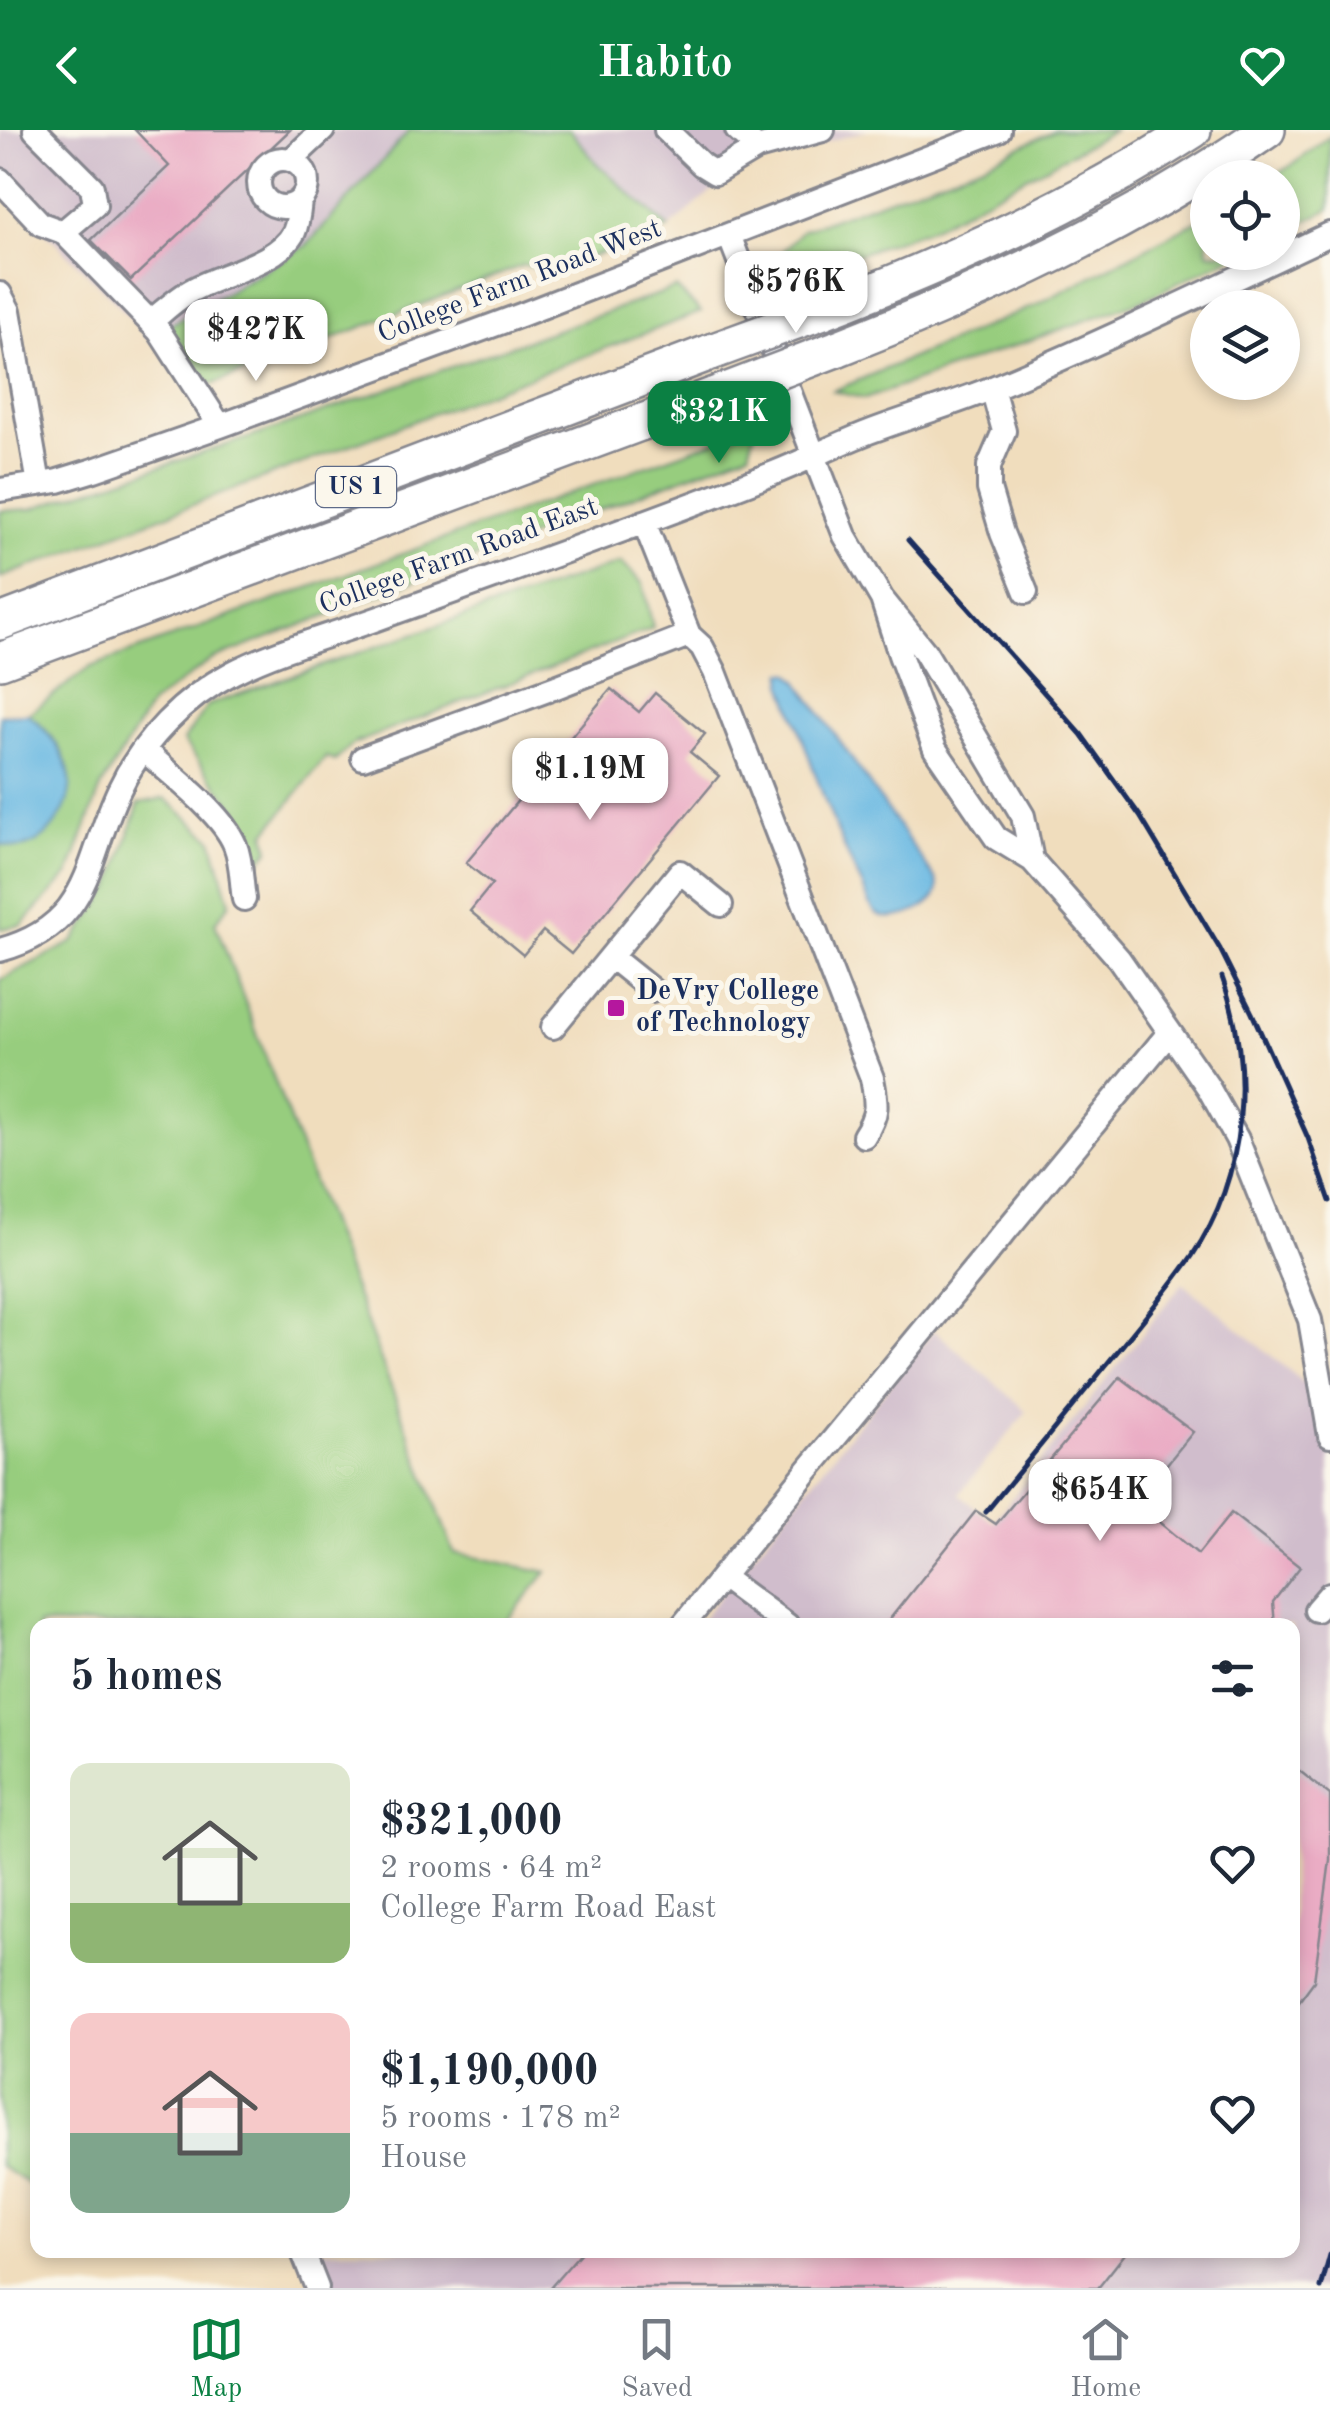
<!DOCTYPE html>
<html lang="en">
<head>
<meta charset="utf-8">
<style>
  :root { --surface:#fff; --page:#f6f6f7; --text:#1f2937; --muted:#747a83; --line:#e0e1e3; --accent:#0b8043 }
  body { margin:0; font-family:"Old Standard TT",serif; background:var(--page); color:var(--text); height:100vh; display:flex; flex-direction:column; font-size:38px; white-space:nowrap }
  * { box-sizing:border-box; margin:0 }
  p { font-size:32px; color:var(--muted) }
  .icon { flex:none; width:55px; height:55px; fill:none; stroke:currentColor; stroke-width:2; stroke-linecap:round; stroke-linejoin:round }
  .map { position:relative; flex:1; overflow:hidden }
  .panel { position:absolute; left:30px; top:1488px; width:1270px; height:640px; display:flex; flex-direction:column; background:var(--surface); border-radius:20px; box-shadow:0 5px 15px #0003 }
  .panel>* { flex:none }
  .tools { position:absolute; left:1190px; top:30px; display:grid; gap:20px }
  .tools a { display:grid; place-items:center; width:110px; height:110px; border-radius:50%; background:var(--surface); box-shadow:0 5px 15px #0003; font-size:50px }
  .price { position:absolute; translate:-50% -85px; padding:0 22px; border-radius:20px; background:#fff; color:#222; font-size:32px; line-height:65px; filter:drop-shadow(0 2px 5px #0008) }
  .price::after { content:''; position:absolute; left:50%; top:60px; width:30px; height:22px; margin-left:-15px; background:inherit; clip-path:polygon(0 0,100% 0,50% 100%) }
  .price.active { background:var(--accent); color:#fff }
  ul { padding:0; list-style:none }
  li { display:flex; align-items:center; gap:30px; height:250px; padding:0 40px }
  li span { display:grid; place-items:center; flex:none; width:280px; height:200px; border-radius:20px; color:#555 }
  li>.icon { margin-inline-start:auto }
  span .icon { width:120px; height:120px; fill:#fffc; stroke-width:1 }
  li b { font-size:42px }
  h2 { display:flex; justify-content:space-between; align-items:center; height:120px; padding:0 40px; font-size:42px }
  header { display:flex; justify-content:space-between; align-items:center; height:130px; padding:0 40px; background:var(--accent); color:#fff; font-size:45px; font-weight:700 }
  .menu { display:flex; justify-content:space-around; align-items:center; height:140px; border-top:2px solid var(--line); background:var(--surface); font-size:28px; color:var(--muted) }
  .menu a { display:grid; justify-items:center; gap:5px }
  .menu .active { color:var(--accent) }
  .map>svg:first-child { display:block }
  .industrial { fill:#d0bdcc }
  .green { fill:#97cd7e; stroke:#597e6e; stroke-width:2.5 }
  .water { fill:#67b8e2; stroke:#4174a0; stroke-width:2.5 }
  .building { fill:#eaacc4 }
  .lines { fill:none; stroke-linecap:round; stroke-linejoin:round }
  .minor-casing { stroke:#86868e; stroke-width:28 }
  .highway-casing { stroke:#86868e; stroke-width:40 }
  .minor { stroke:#fff; stroke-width:22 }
  .highway { stroke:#fff; stroke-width:35 }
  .rail { stroke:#1b2f5e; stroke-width:5 }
  .highway-bridge-casing { stroke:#86868e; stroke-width:40; stroke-linecap:butt }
  .highway-bridge { stroke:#fff; stroke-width:35 }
  .poi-dot { fill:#b5179e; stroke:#fbf7ec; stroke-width:4 }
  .labels { text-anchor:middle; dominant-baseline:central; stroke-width:10; stroke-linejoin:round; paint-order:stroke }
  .shield { fill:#fbf7ec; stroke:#5e6b89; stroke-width:2.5 }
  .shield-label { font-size:25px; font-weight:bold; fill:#1b2f5e }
  .street-label { font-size:28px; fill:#1b2f5e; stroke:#fbf7ec }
  .poi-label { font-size:28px; font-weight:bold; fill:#1b2f5e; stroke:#fbf7ec; text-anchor:start }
</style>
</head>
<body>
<header><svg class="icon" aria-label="back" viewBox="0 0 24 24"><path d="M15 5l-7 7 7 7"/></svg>Habito<svg class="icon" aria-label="heart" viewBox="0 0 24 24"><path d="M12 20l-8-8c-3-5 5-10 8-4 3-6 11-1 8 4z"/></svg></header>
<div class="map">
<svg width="1330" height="2158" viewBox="0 0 1330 2158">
  <rect width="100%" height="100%" fill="#fbf7ec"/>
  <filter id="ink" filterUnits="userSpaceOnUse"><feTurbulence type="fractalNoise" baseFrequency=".01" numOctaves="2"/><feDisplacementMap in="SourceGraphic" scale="20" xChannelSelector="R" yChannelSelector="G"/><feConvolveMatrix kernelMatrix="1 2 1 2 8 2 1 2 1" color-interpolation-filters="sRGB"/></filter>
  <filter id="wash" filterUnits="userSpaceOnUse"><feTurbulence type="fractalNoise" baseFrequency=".0048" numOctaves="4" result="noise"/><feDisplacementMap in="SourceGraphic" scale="40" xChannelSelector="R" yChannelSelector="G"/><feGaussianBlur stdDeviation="2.25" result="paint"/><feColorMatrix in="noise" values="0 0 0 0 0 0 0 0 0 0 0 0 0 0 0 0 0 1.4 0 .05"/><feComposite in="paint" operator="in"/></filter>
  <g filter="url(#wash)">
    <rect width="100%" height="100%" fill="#f0ddbd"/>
    <!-- industrial -->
    <path class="industrial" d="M 0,0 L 410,0 L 307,115 L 148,209 L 117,173 L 0,57 Z
      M 570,0 L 868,0 L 740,37 L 669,98 L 597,34 Z
      M 1183,1153 L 1330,1274 L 1330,2158 L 326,2158 L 318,2120 L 1292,2120 L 1292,1495 L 697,1495 L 934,1200 L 1027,1281 L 959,1364 L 993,1392 Z"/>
    <!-- green -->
    <path class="green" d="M 410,0 L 570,0 L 597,34 L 669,98 L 552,142 L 524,135 L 211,255 L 167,197 L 307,115 Z
      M 1055,0 L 1115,0 L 933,97 L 788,150 L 783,121 L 802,100 L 983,34 Z
      M 1330,6 L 1330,79 L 1283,102 L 1282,48 L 1272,47 L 1292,35 Z
      M 1207,86 L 1208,122 L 1240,123 L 1143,170 L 865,269 L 833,261 L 1034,176 Z
      M 676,158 L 701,182 L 0,448 L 0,381 L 31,379 L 260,304 Z
      M 756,296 L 749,322 L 211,530 L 151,574 L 101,657 L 69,744 L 22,795 L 0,799 L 0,714 C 37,723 51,703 63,672 C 66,664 70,657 70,649 C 67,622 48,600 28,584 L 90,537 Z
      M 621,432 L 643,454 L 653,498 L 353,614 L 335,631 L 326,627 L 265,704 L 270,719 L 258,733 L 241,687 L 183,611 L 208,575 Z
      M 165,668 L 212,709 L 230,773 L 215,793 L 454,1423 L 547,1442 L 503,1495 L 38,1495 L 37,2059 L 0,2036 L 0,850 L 73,812 L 112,756 L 139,673 Z"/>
    <!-- water -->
    <path class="water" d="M 784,542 L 790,543 L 798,551 L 936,750 C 938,757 939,758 936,765 C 928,780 888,796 875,782 C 869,776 866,763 862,755 C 829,691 808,621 783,554 Z
      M 28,584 C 48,601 66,622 70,649 C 73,675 49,711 24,717 C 16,719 7,716 0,714 L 0,585 Z"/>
    <g id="blocks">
      <!-- building -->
      <path class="building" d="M 135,0 L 290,0 L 131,150 L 91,110 L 169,36 Z
        M 611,559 L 639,582 L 655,563 L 705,604 L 690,622 L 719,646 L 571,824 L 543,801 L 523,825 L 470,781 L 492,754 L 466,733 Z
        M 1120,1247 L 1193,1302 L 1136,1372 L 1198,1424 L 1231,1383 L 1300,1437 L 1273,1472 L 1275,1495 L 885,1495 L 976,1381 L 996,1394 Z
        M 1292,1635 L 1330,1665 L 1330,1730 L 1314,1851 L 1292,1881 Z
        M 583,2120 L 1128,2120 L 1098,2158 L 550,2158 Z"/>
    </g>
  </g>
  <g filter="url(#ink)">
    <use href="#blocks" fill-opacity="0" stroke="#86868e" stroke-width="2.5"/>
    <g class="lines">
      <defs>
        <path id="minor" d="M 35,0 L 92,57 L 95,75 L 63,102
          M 666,0 L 702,35 L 715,43 L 757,18
          M 737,0 L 757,18 L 823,0
          M259 53a24 24 0 1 1 48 0a24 24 0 1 1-48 0Z
          M 291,30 L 323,0
          M 0,50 L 41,94 L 63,102 L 159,201 L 220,296
          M 729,105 L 845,406 L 882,469 L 925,522 L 1023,686 L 1032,730
          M 0,164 L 9,181 L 39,354
          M 150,192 C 164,181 178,167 194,159 C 224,143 278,133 294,102 C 298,93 299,81 300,71
          M 992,258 L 1004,301 L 989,336 L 989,359 L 1002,403 L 1026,462
          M 0,360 L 58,351 L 94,340 L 220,296 L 521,185 L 999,0
          M 644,392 L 689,505 L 702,517 L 715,542 L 872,948 C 877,974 879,983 864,1006
          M 882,469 L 900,525 L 935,619 L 996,708 L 1032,730 L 1119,829 L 1208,957 L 1237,1009 L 1310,1190 L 1330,1306
          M 144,620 C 171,645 222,683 235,715 C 242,732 241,752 244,769
          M 363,628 L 556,557 L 689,505
          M 0,820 C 92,795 85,732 119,660 C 142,611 184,568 232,543 C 275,521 325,507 371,491 C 450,463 529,435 607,406 C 661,386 715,366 769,345 C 803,332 835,315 869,302 C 911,286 954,274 995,257 C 1108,210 1219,156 1330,104
          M 611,827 L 652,860
          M 553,897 L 680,742 L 721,775
          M 722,1447 L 787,1495
          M 1316,1480 L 1330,1464
          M 683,1495 L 809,1339 L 1169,903
          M 302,2120 L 317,2158"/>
        <path id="highway" d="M 823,181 C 952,131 1077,75 1193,0
          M 836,219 C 987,160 1134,93 1267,0
          M 0,492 L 711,222
          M 0,531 L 726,261"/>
      </defs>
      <!-- minor casing -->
      <use href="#minor" class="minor-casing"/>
      <!-- highway casing -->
      <use href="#highway" class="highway-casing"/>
      <!-- minor -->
      <use href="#minor" class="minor"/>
      <!-- highway -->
      <use href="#highway" class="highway"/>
      <!-- rail -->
      <path class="rail" d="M 908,410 L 1081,604 L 1140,686 L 1220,819 L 1252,883 L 1308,1008 L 1330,1071
        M 986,1382 C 1026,1333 1067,1283 1107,1234 C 1136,1199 1166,1163 1192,1126 C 1247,1045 1254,937 1222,847
        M 1321,2158 L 1330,2125"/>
      <defs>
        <path id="highway-bridge" d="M 711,222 L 823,181
          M 726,261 L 836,219"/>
      </defs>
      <!-- highway-bridge casing -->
      <use href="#highway-bridge" class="highway-bridge-casing"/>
      <!-- highway-bridge -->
      <use href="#highway-bridge" class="highway-bridge"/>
    </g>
  </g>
  <!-- markers -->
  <rect class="poi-dot" x="606" y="868" width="20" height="20" rx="5"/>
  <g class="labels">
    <!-- shield labels -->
    <rect class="shield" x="316" y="337" width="80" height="40" rx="8"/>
    <g class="shield-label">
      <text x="356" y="357">US 1</text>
    </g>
    <!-- street labels -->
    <g class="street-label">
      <text transform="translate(520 152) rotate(-21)">College Farm Road West</text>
      <text transform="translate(459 427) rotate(-20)">College Farm Road East</text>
    </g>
    <!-- poi labels -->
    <g class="poi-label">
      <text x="636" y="862">DeVry College<tspan x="636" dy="32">of Technology</tspan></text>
    </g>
  </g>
</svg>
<div class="tools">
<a><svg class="icon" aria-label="locate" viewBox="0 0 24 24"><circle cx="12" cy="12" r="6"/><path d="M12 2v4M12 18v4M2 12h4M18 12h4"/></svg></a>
<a><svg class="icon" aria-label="layers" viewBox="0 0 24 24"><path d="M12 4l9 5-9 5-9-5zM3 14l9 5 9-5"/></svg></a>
</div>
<b class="price" style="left:796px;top:206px">$576K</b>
<b class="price" style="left:256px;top:254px">$427K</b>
<b class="price active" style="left:719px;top:336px">$321K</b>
<b class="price" style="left:590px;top:693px">$1.19M</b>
<b class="price" style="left:1100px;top:1414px">$654K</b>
<section class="panel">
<h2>5 homes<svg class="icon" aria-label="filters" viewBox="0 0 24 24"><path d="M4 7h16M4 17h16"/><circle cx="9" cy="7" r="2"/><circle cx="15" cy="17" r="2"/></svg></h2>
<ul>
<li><span style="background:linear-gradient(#dfe7d0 70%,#8fb573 0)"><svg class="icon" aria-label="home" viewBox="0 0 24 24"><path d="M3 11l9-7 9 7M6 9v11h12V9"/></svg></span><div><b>$321,000</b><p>2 rooms · 64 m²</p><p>College Farm Road East</p></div><svg class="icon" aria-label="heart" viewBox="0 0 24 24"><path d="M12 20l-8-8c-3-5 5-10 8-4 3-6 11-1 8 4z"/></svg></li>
<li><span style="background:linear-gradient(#f6c9c9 60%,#7fa58c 0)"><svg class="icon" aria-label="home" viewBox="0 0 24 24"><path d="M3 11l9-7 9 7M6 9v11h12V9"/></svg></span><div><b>$1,190,000</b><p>5 rooms · 178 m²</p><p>House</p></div><svg class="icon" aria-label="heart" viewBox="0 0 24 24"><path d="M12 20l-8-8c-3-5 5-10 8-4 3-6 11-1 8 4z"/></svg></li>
</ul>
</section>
</div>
<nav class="menu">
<a class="active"><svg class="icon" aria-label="map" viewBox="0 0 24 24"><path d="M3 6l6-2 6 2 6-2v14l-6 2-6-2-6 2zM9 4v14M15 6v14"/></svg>Map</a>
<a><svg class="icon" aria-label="saved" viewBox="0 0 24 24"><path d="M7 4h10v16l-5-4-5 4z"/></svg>Saved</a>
<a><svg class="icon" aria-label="home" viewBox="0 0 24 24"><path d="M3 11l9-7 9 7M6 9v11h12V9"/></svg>Home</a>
</nav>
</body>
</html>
